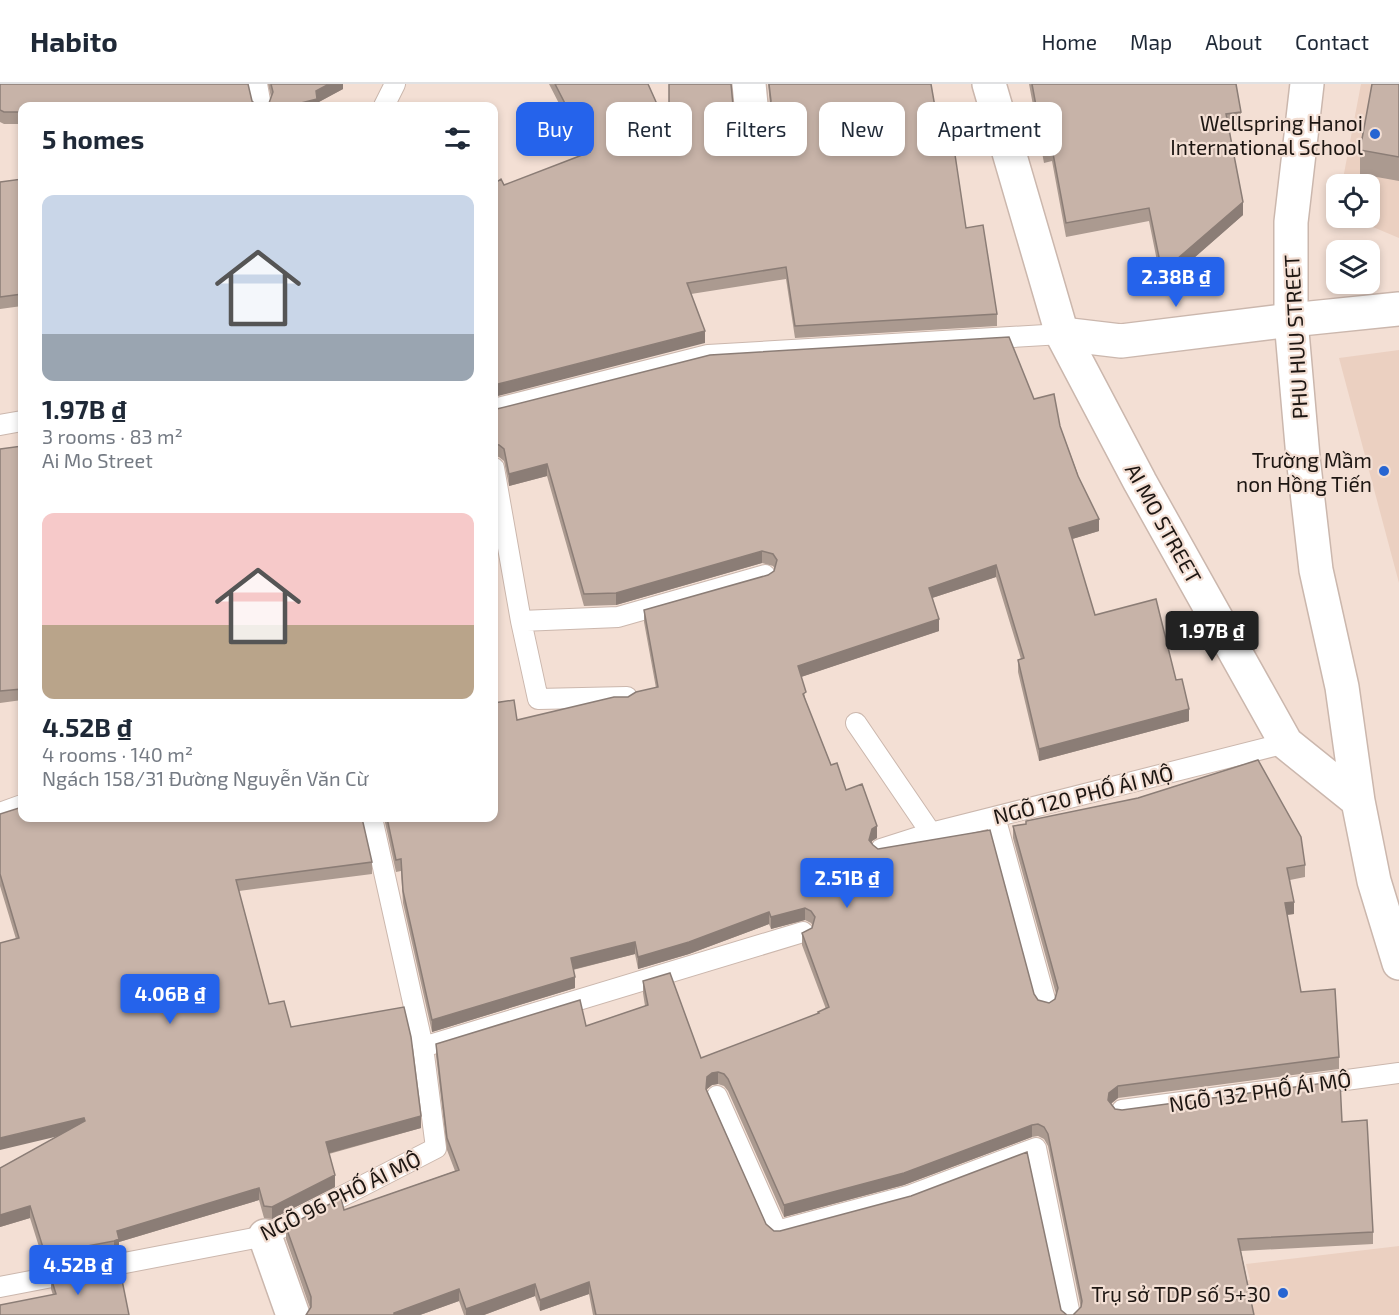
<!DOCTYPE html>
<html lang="en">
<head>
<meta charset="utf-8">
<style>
  :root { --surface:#fff; --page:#f2f2f3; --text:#1f2937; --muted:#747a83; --line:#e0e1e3; --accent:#2563eb }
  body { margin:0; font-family:"Exo 2",sans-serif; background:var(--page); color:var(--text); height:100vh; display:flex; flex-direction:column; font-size:22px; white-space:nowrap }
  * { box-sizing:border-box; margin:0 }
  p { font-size:20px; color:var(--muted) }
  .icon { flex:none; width:33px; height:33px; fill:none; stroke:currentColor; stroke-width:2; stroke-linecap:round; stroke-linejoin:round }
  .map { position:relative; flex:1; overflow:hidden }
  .drawer { position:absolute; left:18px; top:18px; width:480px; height:720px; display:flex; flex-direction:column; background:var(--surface); border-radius:12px; box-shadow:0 3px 9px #0003 }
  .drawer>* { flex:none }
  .guide { position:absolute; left:516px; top:18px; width:570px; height:54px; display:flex; gap:12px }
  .tools { position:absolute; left:1326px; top:90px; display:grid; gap:12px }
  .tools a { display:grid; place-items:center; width:54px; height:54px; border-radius:12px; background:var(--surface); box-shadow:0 3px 9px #0003; font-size:30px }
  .price { position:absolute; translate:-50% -51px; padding:0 14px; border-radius:6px; background:var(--accent); color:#fff; font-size:20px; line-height:39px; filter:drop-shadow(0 2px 3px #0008) }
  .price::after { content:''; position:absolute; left:50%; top:36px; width:18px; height:14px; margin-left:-9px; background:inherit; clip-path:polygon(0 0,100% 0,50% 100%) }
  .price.active { background:#222; color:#fff }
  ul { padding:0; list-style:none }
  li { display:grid; align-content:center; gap:12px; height:318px; padding:0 24px }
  li span { display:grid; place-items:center; height:186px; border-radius:12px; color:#555 }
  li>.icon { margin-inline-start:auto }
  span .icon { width:108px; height:108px; fill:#fffc; stroke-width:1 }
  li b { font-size:26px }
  h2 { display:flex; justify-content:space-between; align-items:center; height:72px; padding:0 24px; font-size:26px }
  .chip { padding:0 21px; border-radius:12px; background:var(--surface); box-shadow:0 3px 9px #0003; font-size:21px; line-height:54px }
  .chip.active { background:var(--accent); color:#fff }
  header { display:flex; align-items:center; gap:36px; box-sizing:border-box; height:84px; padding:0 30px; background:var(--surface); border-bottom:2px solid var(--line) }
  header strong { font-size:28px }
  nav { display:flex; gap:33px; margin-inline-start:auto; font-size:21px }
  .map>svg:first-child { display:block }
  .built { fill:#ebd0c1 }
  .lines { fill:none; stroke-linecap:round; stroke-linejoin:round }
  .service-casing { stroke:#cbb7ad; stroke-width:22 }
  .minor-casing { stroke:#cbb7ad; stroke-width:36 }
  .tertiary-casing { stroke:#cbb7ad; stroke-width:36 }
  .service { stroke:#fff; stroke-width:20 }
  .minor { stroke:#fff; stroke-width:33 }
  .tertiary { stroke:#fff; stroke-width:33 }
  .wall { fill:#ab9a90; fill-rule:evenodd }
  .shaded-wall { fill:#8b7d76 }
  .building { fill:#c7b3a8; stroke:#8b7d76; stroke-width:1.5; fill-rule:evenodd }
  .poi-dot { fill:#2765d2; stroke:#f3dfd4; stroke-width:2 }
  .labels { text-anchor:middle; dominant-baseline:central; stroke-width:4.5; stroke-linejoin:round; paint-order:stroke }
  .poi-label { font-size:21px; fill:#1d1612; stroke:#f3dfd4; text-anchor:end }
  .street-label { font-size:21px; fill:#1d1612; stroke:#f3dfd4 }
</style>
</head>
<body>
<header>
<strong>Habito</strong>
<nav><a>Home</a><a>Map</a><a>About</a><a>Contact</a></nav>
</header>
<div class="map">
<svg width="1399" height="1231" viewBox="0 0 1399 1231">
  <rect width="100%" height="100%" fill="#f3dfd4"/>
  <!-- built -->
  <path class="built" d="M 1361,0 L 1399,0 L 1399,154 L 1373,143 L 1366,134 L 1370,134 L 1370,100 L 1342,100 Z
    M 1399,266 L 1399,499 L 1339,274 Z
    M 1399,1162 L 1399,1231 L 1084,1231 L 1082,1222 L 1250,1196 L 1246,1180 Z"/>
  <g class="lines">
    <defs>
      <path id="service" d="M 257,0 L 261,22
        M 384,22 L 395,0
        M 494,325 L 708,271 L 1062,250
        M 0,341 L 22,337
        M 494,384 L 521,537 L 538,615 L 627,613
        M 521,537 L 618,533 L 765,491
        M 856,639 L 931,749
        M 0,729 L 22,721
        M 995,733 L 1046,919
        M 372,734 L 423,963
        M 881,765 L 931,749 L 1286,659
        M 717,1012 L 777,1147 L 908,1112 L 1036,1064 L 1070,1231
        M 1122,1026 L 1399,989
        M 0,1203 L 265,1152 L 436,1064 L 423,963 L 803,848"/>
      <path id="minor" d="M 749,0 L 752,31
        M 1062,250 L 1121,257 L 1291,236 L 1399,225
        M 265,1152 L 293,1231"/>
      <path id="tertiary" d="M 989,0 L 1062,250 L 1140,398 L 1286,659 L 1358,717 L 1374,797 L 1399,879
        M 1307,0 L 1291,138 L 1291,236 L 1303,373 L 1316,486 L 1342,603 L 1358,717"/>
    </defs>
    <!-- service casing -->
    <use href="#service" class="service-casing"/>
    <!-- minor casing -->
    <use href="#minor" class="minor-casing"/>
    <!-- tertiary casing -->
    <use href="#tertiary" class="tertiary-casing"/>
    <!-- service -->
    <use href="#service" class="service"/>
    <!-- minor -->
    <use href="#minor" class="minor"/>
    <!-- tertiary -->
    <use href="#tertiary" class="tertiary"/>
  </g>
  <!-- wall -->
  <path class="wall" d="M 0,0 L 252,17 L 256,21 L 264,22 L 269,19 L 271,13 L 268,0 L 343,0 L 343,5 L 317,19 L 317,22 L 22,22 L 22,40 L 4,40 L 0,38 Z
    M 549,0 L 648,0 L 669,46 L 733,21 L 737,30 L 745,36 L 753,38 L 762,35 L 769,26 L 770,22 L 768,0 L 931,0 L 939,46 L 966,144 L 997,230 L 997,242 L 795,254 L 786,195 L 691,210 L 705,259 L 504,101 L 585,70 Z
    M 1029,0 L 1236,0 L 1241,28 L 1241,41 L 1229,43 L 1243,131 L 1162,202 L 1149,137 L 1066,153 L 1052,77 L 1044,79 Z
    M 1399,0 L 1399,97 L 1360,90 L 1360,66 Z
    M 22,95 L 22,222 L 0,225 L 0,98 Z
    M 1034,315 L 1060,342 L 1099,447 L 1072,455 L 1095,531 L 1176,596 L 1189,637 L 1039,677 L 1018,588 L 1018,576 L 1021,575 L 996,493 L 932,514 L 939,547 L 801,593 L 806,618 L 831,681 L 877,754 L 872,757 L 871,759 L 873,761 L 1034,910 L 1038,916 L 1049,919 L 1055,915 L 1056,910 L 1013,754 L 1013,742 L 1026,740 L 1026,737 L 1305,781 L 1305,793 L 1290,796 L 1294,830 L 1287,831 L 1301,908 L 1339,973 L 1339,985 L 1118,1014 L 1111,1020 L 1115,1025 L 1122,1026 L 1342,1038 L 1373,1148 L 1373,1160 L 1241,1167 L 1254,1231 L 593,1231 L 589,1210 L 540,1227 L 535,1212 L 484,1231 L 464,1231 L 459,1217 L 420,1231 L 306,1231 L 310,1224 L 286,1155 L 286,1143 L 344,1126 L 455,1087 L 447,1066 L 436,972 L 436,960 L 586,942 L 645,922 L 643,909 L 643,897 L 701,974 L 818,930 L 826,925 L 802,861 L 802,849 L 812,844 L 813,842 L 811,839 L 805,836 L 771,845 L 769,840 L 689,870 L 638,885 L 635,870 L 573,886 L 575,904 L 432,948 L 403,819 L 401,787 L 396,788 L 384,734 L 494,734 L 517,636 L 628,613 L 656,604 L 644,538 L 644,526 L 768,491 L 774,487 L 775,485 L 773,482 L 762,479 L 616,521 L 584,522 L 547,392 L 509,402 L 504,377 L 499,373 L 494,372 L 494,324 ZM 718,1000 L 724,1002 L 728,1007 L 784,1133 L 904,1101 L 1032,1053 L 1038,1052 L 1044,1055 L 1048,1062 L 1081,1224 L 1073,1231 L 1067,1231 L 1061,1226 L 774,1147 L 766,1140 L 707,1007 L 707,1005 L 712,1001 Z
    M 22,362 L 22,616 L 0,619 L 0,365 Z
    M 0,730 L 372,778 L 372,790 L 239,807 L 269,920 L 291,943 L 421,1044 L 329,1070 L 335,1103 L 272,1135 L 264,1134 L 259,1116 L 119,1158 L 119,1167 L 114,1169 L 45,1182 L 30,1134 L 0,1143 L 0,1084 L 58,1052 L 16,855 L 0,802 Z
    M 51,1194 L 129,1231 L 53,1211 L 51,1205 Z"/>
  <!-- shaded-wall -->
  <path class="shaded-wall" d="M 329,0 L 343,0 L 343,5 L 317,19 L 317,22 L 289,22 Z
    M 1243,118 L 1243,131 L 1162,202 L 1162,188 Z
    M 705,247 L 705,259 L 494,313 L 494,301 Z
    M 547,380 L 547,392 L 509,402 L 509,390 Z
    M 1099,435 L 1099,447 L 1069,456 L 1069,444 Z
    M 762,467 L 762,479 L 616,521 L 616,509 Z
    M 996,481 L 996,493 L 929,515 L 929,504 Z
    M 939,535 L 939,547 L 798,594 L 798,582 Z
    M 1189,625 L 1189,637 L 1039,677 L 1039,665 Z
    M 877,742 L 877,754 L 872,757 L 869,768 L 869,756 L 872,745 Z
    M 1294,818 L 1294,830 L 1285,831 L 1285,819 Z
    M 805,824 L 805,836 L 771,845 L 771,833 Z
    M 769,828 L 769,840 L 689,870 L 638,885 L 638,873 Z
    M 635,858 L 635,870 L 571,886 L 571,874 Z
    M 575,893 L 575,904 L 432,948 L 432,936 Z
    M 718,988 L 718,1000 L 712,1001 L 707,1005 L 706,1017 L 707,993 L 712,989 Z
    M 1118,1002 L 1118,1014 L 1109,1021 L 1108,1016 L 1109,1009 Z
    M 421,1032 L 421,1044 L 326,1070 L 326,1058 Z
    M 84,1034 L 84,1046 L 0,1066 L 0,1054 Z
    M 1032,1041 L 1032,1053 L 904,1101 L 784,1133 L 784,1121 Z
    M 335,1091 L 335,1103 L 272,1135 L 272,1123 Z
    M 259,1104 L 259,1116 L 119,1158 L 119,1167 L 114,1169 L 114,1157 L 117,1147 Z
    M 30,1122 L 30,1134 L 0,1143 L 0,1131 Z
    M 589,1198 L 589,1210 L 540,1227 L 540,1216 Z
    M 535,1200 L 535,1212 L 484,1231 L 466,1231 L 466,1225 Z
    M 459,1205 L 459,1217 L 420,1231 L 394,1231 L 394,1229 Z"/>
  <!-- building -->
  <path class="building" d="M 0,0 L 248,0 L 252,17 L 256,21 L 264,22 L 269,19 L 273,8 L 271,0 L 329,0 L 316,7 L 317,15 L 289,22 L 22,22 L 22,28 L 4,28 L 0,26 Z
    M 555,0 L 648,0 L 669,47 L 669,0 L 731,0 L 733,21 L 737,30 L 745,36 L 753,38 L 762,35 L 769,26 L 771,17 L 769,0 L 931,0 L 939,46 L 951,44 L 966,144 L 983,141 L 997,230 L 795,242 L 786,183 L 687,199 L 705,247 L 494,301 L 494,100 L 501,95 L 504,101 L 590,68 Z
    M 1032,0 L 1236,0 L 1241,28 L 1226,30 L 1243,118 L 1162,188 L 1149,124 L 1066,139 L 1052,64 L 1044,65 Z
    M 1372,0 L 1399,0 L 1399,73 L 1360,66 Z
    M 22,95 L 22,210 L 0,213 L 0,98 Z
    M 1009,253 L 1034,315 L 1054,310 L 1060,342 L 1078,392 L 1099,435 L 1069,444 L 1095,531 L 1156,515 L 1176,596 L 1182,595 L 1189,625 L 1039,665 L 1018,576 L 1024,574 L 996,481 L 929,504 L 939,535 L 798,582 L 806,608 L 803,610 L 831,681 L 837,679 L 846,706 L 862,700 L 877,742 L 872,745 L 869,756 L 873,761 L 878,765 L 990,746 L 1034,910 L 1038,916 L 1049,919 L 1055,915 L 1058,904 L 1013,742 L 1026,740 L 1026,737 L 1138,714 L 1258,676 L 1301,753 L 1305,781 L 1287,784 L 1294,818 L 1285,819 L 1301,908 L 1335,905 L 1339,973 L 1118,1002 L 1109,1009 L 1108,1016 L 1115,1025 L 1122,1026 L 1340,997 L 1342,1038 L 1367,1036 L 1373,1148 L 1238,1155 L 1254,1231 L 596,1231 L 589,1198 L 540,1216 L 535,1200 L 466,1225 L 459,1205 L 394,1229 L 394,1231 L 306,1231 L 311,1223 L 311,1213 L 286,1143 L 341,1114 L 344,1126 L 459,1086 L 447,1054 L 436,960 L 580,916 L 586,942 L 648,921 L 643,897 L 670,889 L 701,974 L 819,929 L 818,928 L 829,923 L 802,849 L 812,844 L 815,833 L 811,827 L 805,824 L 771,833 L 769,828 L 689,858 L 638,873 L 635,858 L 571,874 L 575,893 L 432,936 L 403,807 L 401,775 L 396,776 L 387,734 L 494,734 L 494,619 L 514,616 L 517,636 L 614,613 L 628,613 L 636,608 L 658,603 L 644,526 L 768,491 L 774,487 L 777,476 L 773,470 L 762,467 L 616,509 L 584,510 L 547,380 L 509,390 L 504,365 L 499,361 L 494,360 L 494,324 L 497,325 L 710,271 ZM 718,988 L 724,990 L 728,995 L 784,1121 L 904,1089 L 1032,1041 L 1038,1040 L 1044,1043 L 1048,1050 L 1082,1217 L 1081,1223 L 1073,1231 L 1067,1231 L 1061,1226 L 1027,1068 L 911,1112 L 780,1147 L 774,1147 L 766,1140 L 706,1005 L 707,993 L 712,989 Z
    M 22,362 L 22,605 L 0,607 L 0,365 Z
    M 22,723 L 22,734 L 362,734 L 372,778 L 236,796 L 269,920 L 284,917 L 291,943 L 404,923 L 411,953 L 421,1032 L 326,1058 L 335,1091 L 272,1123 L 264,1122 L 259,1104 L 117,1147 L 119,1155 L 114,1157 L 45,1170 L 30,1122 L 0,1131 L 0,1084 L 85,1037 L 84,1034 L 0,1054 L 0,859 L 19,854 L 0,790 L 0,730 Z
    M 119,1181 L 129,1231 L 0,1231 L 0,1221 L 56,1210 L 51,1194 Z"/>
  <!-- markers -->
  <g class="poi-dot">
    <circle cx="1375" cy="50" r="6"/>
    <circle cx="1384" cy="387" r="6"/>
    <circle cx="1283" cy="1209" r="6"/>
  </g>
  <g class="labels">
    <!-- poi labels -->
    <g class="poi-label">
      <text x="1363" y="38">Wellspring Hanoi<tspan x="1363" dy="24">International School</tspan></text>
      <text x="1372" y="375">Trường Mầm<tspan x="1372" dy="24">non Hồng Tiến</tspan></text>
      <text x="1271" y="1209">Trụ sở TDP số 5+30</text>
    </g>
    <!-- street labels -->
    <g class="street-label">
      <text transform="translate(1295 253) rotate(-93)">PHU HUU STREET</text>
      <text transform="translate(1164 439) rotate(61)">AI MO STREET</text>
      <text transform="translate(1083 710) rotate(-14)">NGÕ 120 PHỐ ÁI MỘ</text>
      <text transform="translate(1260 1007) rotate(-8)">NGÕ 132 PHỐ ÁI MỘ</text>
      <text transform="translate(340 1111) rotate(-26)">NGÕ 96 PHỐ ÁI MỘ</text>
    </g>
  </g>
</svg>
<div class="tools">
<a><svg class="icon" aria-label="locate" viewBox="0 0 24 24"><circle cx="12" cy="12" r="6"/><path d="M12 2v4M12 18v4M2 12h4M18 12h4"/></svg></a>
<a><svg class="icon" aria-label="layers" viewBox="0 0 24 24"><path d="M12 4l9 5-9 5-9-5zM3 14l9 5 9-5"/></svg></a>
</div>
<b class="price" style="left:1176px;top:224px">2.38B ₫</b>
<b class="price active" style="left:1212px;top:578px">1.97B ₫</b>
<b class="price" style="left:847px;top:825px">2.51B ₫</b>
<b class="price" style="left:170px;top:941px">4.06B ₫</b>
<b class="price" style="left:78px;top:1212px">4.52B ₫</b>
<div class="guide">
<a class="chip active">Buy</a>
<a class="chip">Rent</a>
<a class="chip">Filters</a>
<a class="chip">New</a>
<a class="chip">Apartment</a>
</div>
<section class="drawer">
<h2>5 homes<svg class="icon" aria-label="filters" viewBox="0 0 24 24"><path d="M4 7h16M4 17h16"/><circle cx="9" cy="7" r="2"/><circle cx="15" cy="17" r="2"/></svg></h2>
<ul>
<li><span style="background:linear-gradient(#c9d6e8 75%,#9aa5b1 0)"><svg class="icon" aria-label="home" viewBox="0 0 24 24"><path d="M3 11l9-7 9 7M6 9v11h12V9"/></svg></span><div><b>1.97B ₫</b><p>3 rooms · 83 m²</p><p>Ai Mo Street</p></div></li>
<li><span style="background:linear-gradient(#f6c9c9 60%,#b9a48a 0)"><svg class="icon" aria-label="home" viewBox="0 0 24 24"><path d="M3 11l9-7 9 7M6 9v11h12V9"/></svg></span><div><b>4.52B ₫</b><p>4 rooms · 140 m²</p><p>Ngách 158/31 Đường Nguyễn Văn Cừ</p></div></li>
</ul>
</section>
</div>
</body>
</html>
